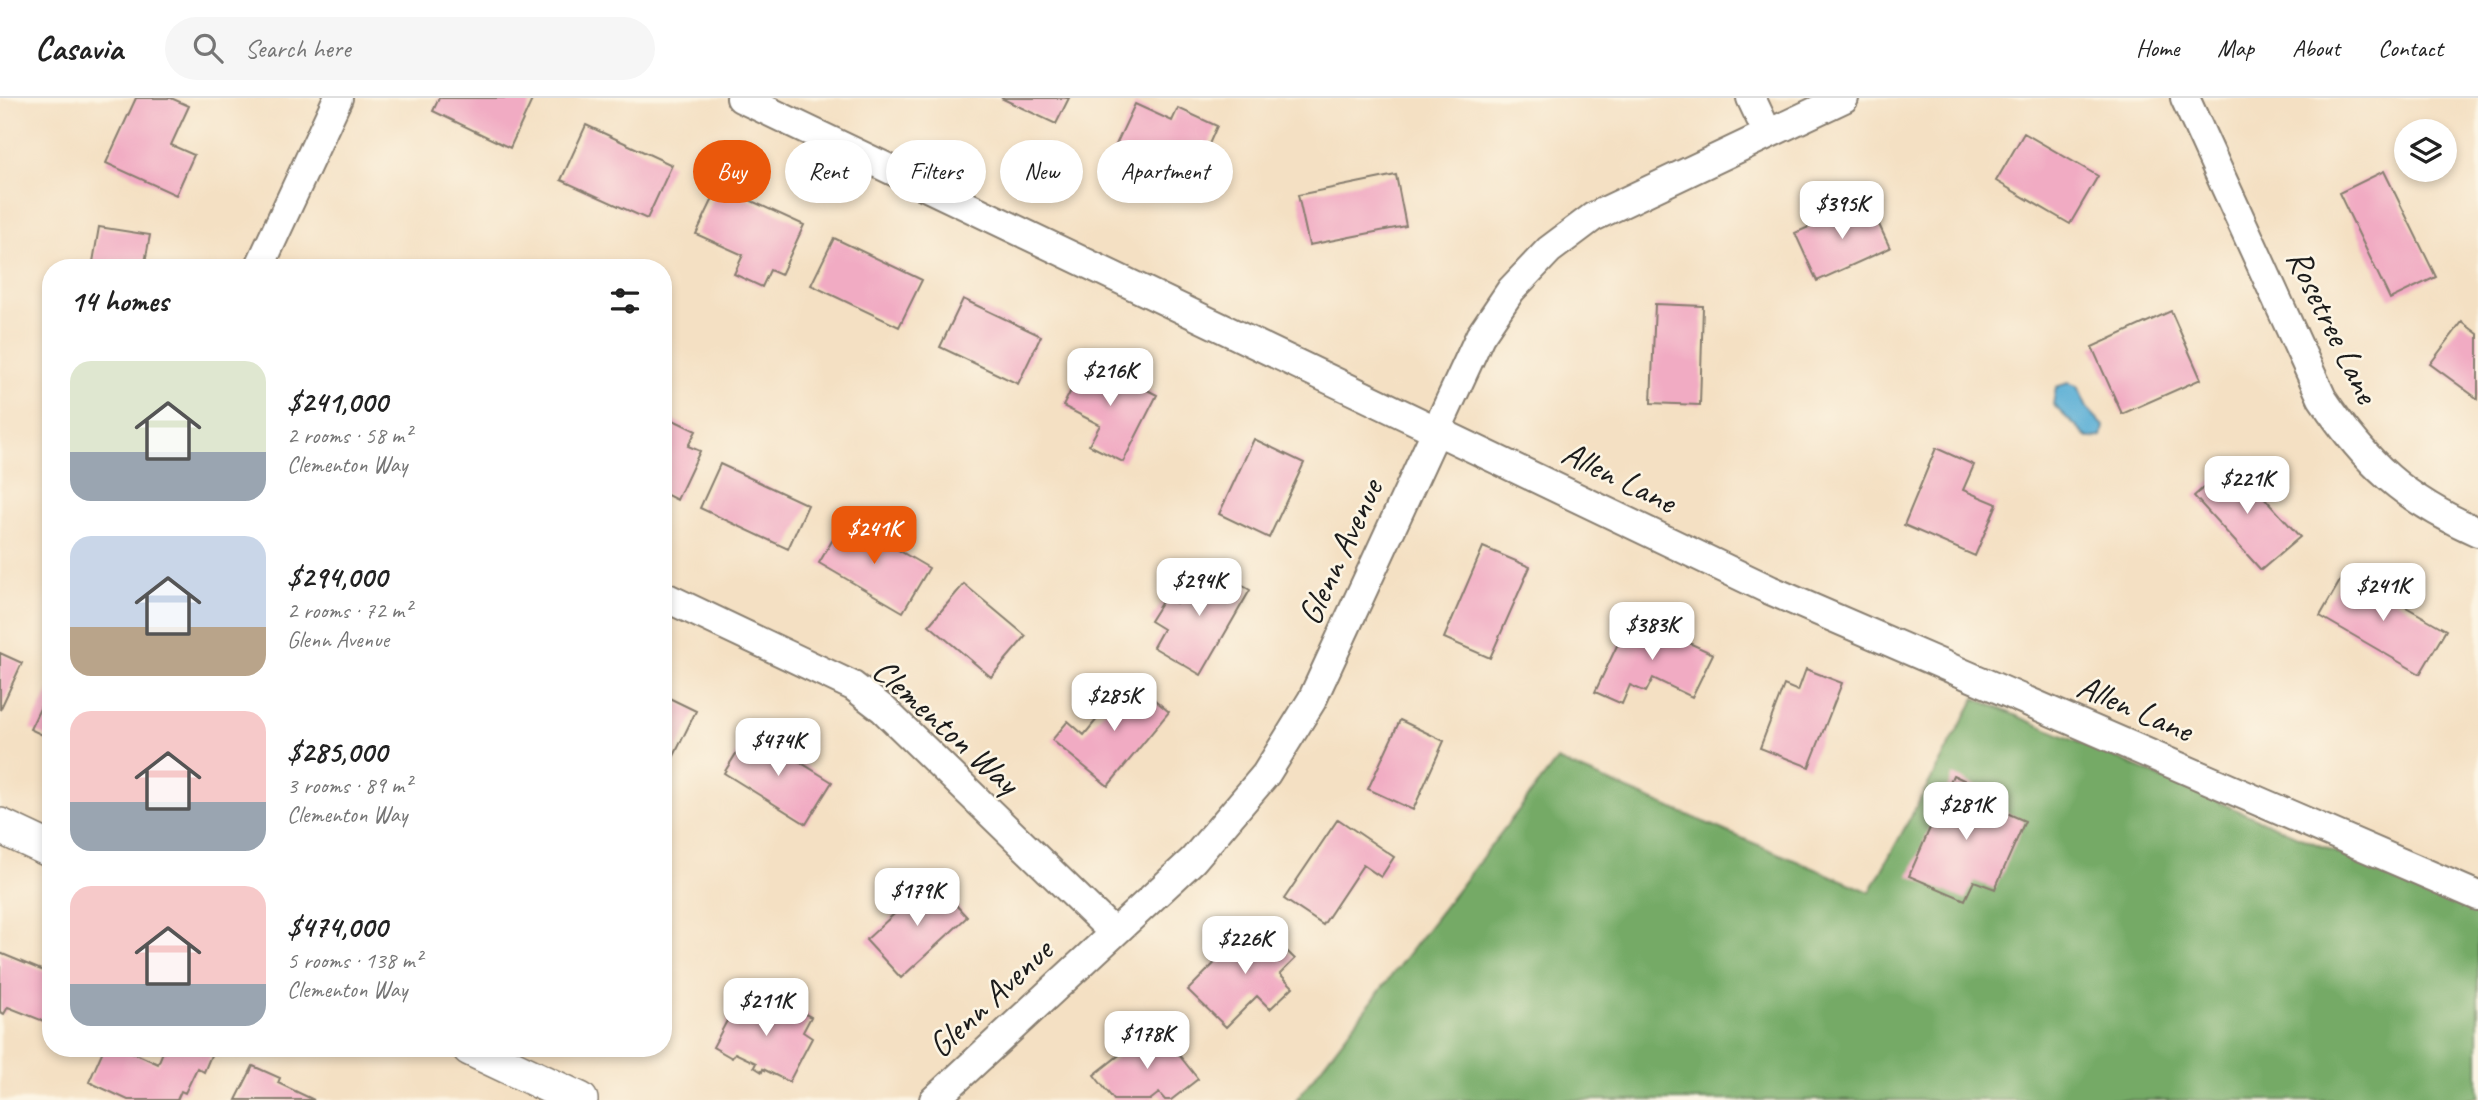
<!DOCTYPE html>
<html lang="en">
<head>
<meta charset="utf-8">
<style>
  :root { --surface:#fff; --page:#f6f6f6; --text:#222; --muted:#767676; --line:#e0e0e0; --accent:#ea580c }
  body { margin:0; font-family:Caveat,sans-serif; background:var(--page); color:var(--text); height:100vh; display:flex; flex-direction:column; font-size:26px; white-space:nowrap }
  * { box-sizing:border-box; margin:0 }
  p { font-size:23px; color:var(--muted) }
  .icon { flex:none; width:38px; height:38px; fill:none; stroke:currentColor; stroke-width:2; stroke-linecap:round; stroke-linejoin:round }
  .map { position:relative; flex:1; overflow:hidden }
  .side { position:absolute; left:42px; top:161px; width:630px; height:798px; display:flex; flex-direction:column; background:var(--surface); border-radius:28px; box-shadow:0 4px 10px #0003 }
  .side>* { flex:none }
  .top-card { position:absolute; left:693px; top:42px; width:665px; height:63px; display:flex; gap:14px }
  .controls { position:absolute; left:2394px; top:21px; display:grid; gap:14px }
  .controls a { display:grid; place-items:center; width:63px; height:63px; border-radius:50%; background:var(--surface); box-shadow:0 4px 10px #0003; font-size:35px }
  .price { position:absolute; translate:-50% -60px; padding:0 16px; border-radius:14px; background:#fff; color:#222; font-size:23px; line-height:46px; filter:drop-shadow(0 2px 4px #0008) }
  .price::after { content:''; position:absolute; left:50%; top:42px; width:21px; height:16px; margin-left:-10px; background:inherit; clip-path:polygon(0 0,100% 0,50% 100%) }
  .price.selected { background:var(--accent); color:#fff }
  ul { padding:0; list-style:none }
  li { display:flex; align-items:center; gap:21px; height:175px; padding:0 28px }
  li span { display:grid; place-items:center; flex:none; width:196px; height:140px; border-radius:21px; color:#555 }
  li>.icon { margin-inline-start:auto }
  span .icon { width:84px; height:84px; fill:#fffc; stroke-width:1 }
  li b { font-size:30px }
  h2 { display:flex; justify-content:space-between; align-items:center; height:84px; padding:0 28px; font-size:30px }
  .chip { padding:0 24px; border-radius:32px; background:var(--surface); box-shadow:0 4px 10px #0003; font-size:24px; line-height:63px }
  .chip.selected { background:var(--accent); color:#fff }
  header { display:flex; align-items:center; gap:42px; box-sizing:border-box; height:98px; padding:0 35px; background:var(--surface); border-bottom:2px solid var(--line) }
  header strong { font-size:33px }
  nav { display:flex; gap:38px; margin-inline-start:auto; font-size:24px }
  .search { width:490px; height:63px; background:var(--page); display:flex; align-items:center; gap:18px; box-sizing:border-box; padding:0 24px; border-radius:38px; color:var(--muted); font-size:26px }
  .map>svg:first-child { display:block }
  .forest { fill:#75aa66; stroke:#486341; stroke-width:2 }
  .water { fill:#5aafd6; stroke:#3b6679; stroke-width:2 }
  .building { fill:#f1abc3 }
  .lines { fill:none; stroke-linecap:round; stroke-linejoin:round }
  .minor-casing { stroke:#887e70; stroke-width:32 }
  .tertiary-casing { stroke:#887e70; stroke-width:38 }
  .minor { stroke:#fff; stroke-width:28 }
  .tertiary { stroke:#fff; stroke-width:35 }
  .labels { text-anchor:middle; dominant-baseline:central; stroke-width:5; stroke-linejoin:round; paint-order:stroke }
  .street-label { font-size:35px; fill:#1c1c1c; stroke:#fcf5e5 }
</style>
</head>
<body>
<header>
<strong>Casavia</strong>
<div class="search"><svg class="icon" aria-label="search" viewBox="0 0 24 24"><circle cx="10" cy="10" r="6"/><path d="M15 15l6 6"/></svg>Search here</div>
<nav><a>Home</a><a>Map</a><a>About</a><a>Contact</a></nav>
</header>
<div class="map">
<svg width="2478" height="1002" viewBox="0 0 2478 1002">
  <rect width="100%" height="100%" fill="#fcf5e5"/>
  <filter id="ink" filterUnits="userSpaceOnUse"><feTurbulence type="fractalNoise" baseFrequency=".0143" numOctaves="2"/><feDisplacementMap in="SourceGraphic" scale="14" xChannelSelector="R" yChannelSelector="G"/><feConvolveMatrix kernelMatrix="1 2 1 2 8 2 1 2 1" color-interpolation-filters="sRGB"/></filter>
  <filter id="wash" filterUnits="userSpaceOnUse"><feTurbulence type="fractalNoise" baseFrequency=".00686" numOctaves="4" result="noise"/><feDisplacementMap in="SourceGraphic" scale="28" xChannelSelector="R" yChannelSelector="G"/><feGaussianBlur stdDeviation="1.57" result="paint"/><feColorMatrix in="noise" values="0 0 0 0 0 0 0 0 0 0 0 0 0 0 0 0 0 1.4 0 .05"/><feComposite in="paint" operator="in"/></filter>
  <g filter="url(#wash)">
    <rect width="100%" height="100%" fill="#f4e0c3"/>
    <!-- forest -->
    <path class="forest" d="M 1975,600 L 2478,815 L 2478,999 L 2458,1002 L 1296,1002 L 1557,662 L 1870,794 Z"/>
    <!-- water -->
    <path class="water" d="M 2068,285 L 2077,288 L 2087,310 L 2104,328 L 2102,339 L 2088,340 L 2053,307 L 2056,289 Z"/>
    <g id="blocks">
      <!-- building -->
      <path class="building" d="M 136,0 L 171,0 L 189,8 L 171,47 L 194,57 L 176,97 L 106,65 Z
        M 439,0 L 533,0 L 510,50 L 433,13 Z
        M 1001,0 L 1069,0 L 1056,26 Z
        M 1135,6 L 1172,23 L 1178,10 L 1217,28 L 1206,53 L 1221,60 L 1205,95 L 1113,53 Z
        M 586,27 L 672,67 L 647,121 L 561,82 Z
        M 2024,35 L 2098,78 L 2070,126 L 1996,83 Z
        M 2384,73 L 2436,179 L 2390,201 L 2339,95 Z
        M 1396,77 L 1406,128 L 1309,147 L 1298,97 Z
        M 719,88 L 804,127 L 781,177 L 770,172 L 762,189 L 734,176 L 743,157 L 696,136 Z
        M 1868,103 L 1890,150 L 1817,183 L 1795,135 Z
        M 99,129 L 150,137 L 144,170 L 92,170 Z
        M 834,140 L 922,182 L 899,229 L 811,187 Z
        M 963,201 L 1041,238 L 1018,286 L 940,249 Z
        M 1655,206 L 1703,208 L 1700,307 L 1651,305 Z
        M 2171,213 L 2201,281 L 2122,316 L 2092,249 Z
        M 2462,224 L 2478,236 L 2478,301 L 2430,266 Z
        M 1087,261 L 1157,297 L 1123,364 L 1089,347 L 1100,327 L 1063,308 Z
        M 663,317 L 696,333 L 688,348 L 700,353 L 677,402 L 663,395 Z
        M 1254,341 L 1304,365 L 1269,440 L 1219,416 Z
        M 1936,350 L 1974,367 L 1963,392 L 1997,406 L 1975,458 L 1904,427 Z
        M 2232,364 L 2300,439 L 2261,472 L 2194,398 Z
        M 720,366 L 808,407 L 788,451 L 700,410 Z
        M 845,421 L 929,470 L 903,514 L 819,465 Z
        M 1483,449 L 1530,469 L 1490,560 L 1444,540 Z
        M 1200,463 L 1250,492 L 1201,577 L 1153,549 L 1163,531 L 1150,523 L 1165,499 L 1176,505 Z
        M 2345,474 L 2446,532 L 2420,576 L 2320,518 Z
        M 964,486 L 1026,538 L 991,579 L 929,527 Z
        M 1631,518 L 1713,556 L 1692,599 L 1653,580 L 1646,594 L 1630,587 L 1622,606 L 1595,594 Z
        M 0,555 L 22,565 L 0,612 Z
        M 1806,571 L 1842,585 L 1809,669 L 1760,650 L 1784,587 L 1798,593 Z
        M 1130,581 L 1169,614 L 1108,688 L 1052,642 L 1068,623 L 1084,637 Z
        M 51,588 L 51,641 L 30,631 Z
        M 663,597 L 696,613 L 673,660 L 663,656 Z
        M 1400,622 L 1444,643 L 1413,712 L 1368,691 Z
        M 750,633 L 832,684 L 806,726 L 724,675 Z
        M 1953,677 L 1987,693 L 1982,704 L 2025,723 L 1995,791 L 1974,783 L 1965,802 L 1909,778 Z
        M 1338,721 L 1394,759 L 1381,779 L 1363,767 L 1323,827 L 1284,801 Z
        M 932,781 L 967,819 L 901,880 L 866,842 Z
        M 1256,823 L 1295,861 L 1280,876 L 1293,889 L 1270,911 L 1257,898 L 1226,929 L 1188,892 Z
        M 0,855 L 51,876 L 51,926 L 8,909 L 4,916 L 0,914 Z
        M 738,902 L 772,917 L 780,903 L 811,919 L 803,934 L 812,940 L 789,984 L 763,971 L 762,974 L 754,969 L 756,965 L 735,955 L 732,960 L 713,949 Z
        M 1156,928 L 1198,981 L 1171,1002 L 1165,1002 L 1159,995 L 1150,1002 L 1114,1002 L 1094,977 Z
        M 104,950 L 123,950 L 158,966 L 163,954 L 161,950 L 214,950 L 204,974 L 197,970 L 185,995 L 181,993 L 177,1002 L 128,1002 L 89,984 Z
        M 253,968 L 280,980 L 278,985 L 314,1002 L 236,1002 Z"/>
    </g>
  </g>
  <g filter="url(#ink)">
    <use href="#blocks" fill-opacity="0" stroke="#887e70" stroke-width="2"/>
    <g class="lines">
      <defs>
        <path id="minor" d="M 741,0 L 1770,492 L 2478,798
          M 1751,0 L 1768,36
          M 2185,0 L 2322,300 C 2367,367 2404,401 2478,434
          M 259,170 L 338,0
          M 663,498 L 853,588 L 883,611 L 1114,835
          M 934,1002 L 1193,762 L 1266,676 L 1312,602 L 1480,238 L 1511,192 L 1549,152 L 1593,119 L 1844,0"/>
        <path id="tertiary" d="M 0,728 L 51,752
          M 470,950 L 580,1002"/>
      </defs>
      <!-- minor casing -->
      <use href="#minor" class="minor-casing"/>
      <!-- tertiary casing -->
      <use href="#tertiary" class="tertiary-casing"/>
      <!-- minor -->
      <use href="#minor" class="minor"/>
      <!-- tertiary -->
      <use href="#tertiary" class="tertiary"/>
    </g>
  </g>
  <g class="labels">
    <!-- street labels -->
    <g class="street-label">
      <text transform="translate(2333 228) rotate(64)">Rosetree Lane</text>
      <text transform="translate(1619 379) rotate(26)">Allen Lane</text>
      <text transform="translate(1340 454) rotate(-65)">Glenn Avenue</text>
      <text transform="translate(2135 610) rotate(23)">Allen Lane</text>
      <text transform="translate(946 628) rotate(42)">Clementon Way</text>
      <text transform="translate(990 900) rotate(-43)">Glenn Avenue</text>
    </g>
  </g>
</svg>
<div class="controls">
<a><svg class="icon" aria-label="layers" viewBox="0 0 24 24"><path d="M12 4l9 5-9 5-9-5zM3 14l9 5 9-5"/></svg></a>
</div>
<b class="price" style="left:1842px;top:143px">$395K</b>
<b class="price" style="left:1110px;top:310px">$216K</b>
<b class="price" style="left:2247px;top:418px">$221K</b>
<b class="price selected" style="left:874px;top:468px">$241K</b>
<b class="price" style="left:1199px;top:520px">$294K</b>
<b class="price" style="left:2383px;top:525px">$241K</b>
<b class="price" style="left:1652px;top:564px">$383K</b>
<b class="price" style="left:1114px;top:635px">$285K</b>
<b class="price" style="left:778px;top:680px">$474K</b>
<b class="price" style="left:1966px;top:744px">$281K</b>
<b class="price" style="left:917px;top:830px">$179K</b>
<b class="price" style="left:1245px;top:878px">$226K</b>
<b class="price" style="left:766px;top:940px">$211K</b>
<b class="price" style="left:1147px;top:973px">$178K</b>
<div class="top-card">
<a class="chip selected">Buy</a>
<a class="chip">Rent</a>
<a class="chip">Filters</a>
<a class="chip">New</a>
<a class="chip">Apartment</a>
</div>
<section class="side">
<h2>14 homes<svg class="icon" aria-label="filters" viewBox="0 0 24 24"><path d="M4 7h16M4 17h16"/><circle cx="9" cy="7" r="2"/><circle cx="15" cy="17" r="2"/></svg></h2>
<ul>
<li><span style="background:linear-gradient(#dfe7d0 65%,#9aa5b1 0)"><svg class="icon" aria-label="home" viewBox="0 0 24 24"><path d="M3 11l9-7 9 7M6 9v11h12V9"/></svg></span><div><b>$241,000</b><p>2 rooms · 58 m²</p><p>Clementon Way</p></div></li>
<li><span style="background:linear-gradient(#c9d6e8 65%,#b9a48a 0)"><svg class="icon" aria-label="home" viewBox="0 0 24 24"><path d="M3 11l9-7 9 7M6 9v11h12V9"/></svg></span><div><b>$294,000</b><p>2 rooms · 72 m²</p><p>Glenn Avenue</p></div></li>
<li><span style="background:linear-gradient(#f6c9c9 65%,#9aa5b1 0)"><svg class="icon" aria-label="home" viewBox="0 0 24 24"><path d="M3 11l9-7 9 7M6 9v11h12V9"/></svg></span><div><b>$285,000</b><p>3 rooms · 89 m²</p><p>Clementon Way</p></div></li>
<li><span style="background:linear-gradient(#f6c9c9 70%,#9aa5b1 0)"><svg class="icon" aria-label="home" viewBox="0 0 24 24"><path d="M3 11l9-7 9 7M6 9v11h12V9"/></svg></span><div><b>$474,000</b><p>5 rooms · 138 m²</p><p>Clementon Way</p></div></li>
</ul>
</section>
</div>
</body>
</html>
